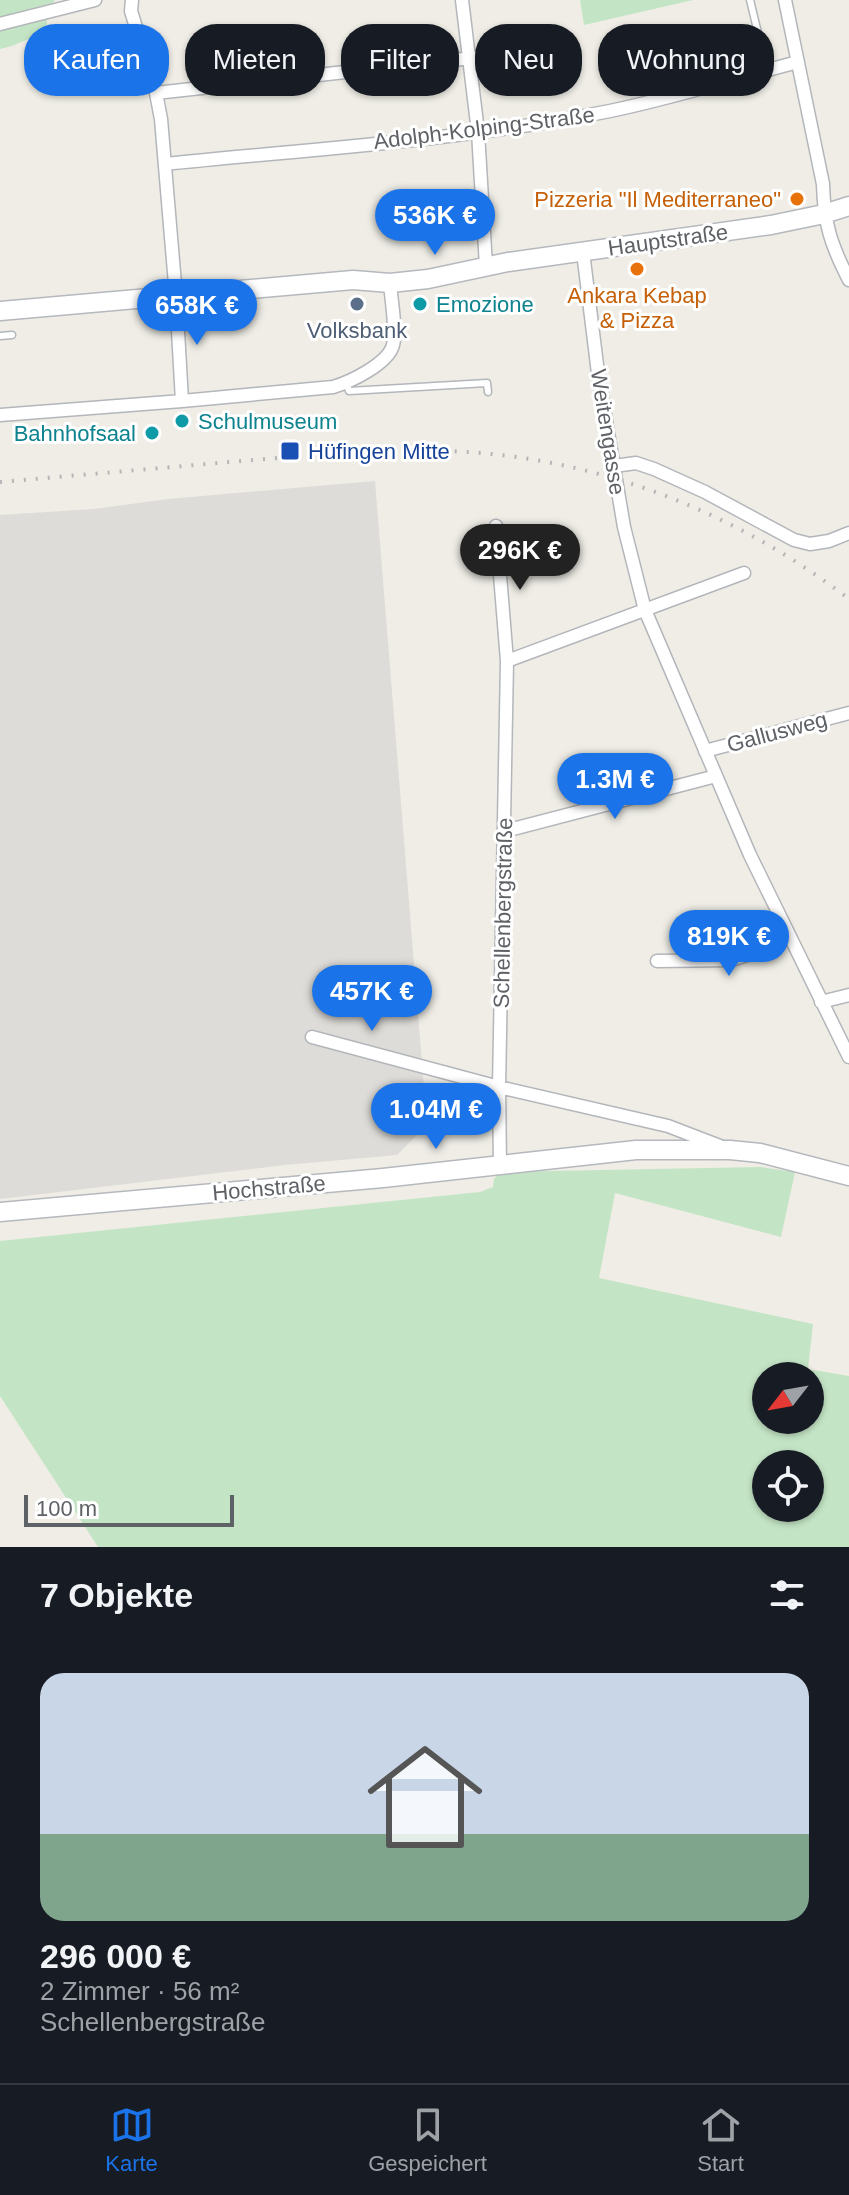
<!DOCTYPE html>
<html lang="de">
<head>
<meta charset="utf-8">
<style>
  :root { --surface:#171b24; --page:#242831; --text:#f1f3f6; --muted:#9ea1a6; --line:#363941; --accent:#1a73e8 }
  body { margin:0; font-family:Arial,sans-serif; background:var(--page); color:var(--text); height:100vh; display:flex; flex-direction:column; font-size:30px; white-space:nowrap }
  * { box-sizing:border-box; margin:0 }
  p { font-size:26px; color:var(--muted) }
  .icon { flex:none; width:44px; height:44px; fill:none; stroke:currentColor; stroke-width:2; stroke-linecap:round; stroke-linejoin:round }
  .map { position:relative; height:1547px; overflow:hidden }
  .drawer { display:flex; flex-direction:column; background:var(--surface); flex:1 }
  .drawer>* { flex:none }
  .banner { position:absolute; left:24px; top:24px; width:802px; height:72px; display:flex; gap:16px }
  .needle { width:52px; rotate:239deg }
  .controls { position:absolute; left:752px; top:1362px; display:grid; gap:16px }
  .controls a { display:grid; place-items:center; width:72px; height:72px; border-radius:50%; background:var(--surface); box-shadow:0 2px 6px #0004; font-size:40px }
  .scale { position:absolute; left:24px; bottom:20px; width:210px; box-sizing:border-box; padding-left:8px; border:4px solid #5e6166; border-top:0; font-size:22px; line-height:28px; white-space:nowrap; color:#5e6166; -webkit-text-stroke:6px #fff; paint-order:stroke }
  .price { position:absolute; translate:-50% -68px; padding:0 18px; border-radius:28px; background:var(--accent); color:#fff; font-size:26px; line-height:52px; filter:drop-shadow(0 2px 4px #0008) }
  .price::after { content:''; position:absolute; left:50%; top:48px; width:24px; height:18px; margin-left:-12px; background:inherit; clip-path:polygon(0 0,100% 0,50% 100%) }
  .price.current { background:#222; color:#fff }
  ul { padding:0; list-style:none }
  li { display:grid; align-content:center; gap:16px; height:424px; padding:0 40px }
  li+li { border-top:2px solid var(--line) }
  li span { display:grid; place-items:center; height:248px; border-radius:24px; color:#555 }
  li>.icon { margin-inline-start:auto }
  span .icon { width:144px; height:144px; fill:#fffc; stroke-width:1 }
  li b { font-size:34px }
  h2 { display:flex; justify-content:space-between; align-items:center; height:96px; padding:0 40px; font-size:34px }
  .tag { padding:0 28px; border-radius:32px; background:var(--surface); box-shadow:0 2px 6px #0004; font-size:28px; line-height:72px }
  .tag.current { background:var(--accent); color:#fff }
  .tabs { display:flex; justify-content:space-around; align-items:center; height:112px; border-top:2px solid var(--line); background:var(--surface); font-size:22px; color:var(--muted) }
  .tabs a { display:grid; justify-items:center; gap:4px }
  .tabs .current { color:var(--accent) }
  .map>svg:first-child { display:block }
  .industrial { fill:#dedcd8 }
  .green { fill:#c4e5c5; fill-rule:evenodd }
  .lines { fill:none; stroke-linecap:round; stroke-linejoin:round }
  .lane-casing { stroke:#b3b6ba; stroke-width:9 }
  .street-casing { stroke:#b3b6ba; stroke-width:15 }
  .secondary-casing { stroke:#b5b8bd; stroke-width:21 }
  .lane { stroke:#fff; stroke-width:6 }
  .street { stroke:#fff; stroke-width:12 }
  .secondary { stroke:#fff; stroke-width:18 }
  .rail { stroke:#b4b5b6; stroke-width:4; stroke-dasharray:2 10; stroke-linecap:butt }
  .food-dot { fill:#e8710a; stroke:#fff; stroke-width:3 }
  .service-dot { fill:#5c6f8a; stroke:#fff; stroke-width:3 }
  .culture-dot { fill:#0f9aa8; stroke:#fff; stroke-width:3 }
  .transit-dot { fill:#1a4fb4; stroke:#fff; stroke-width:3 }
  .labels { text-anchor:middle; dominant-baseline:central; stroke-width:6; stroke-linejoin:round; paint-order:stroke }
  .street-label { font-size:22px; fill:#5e6166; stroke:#fff }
  .food-label { font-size:22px; fill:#c56008; stroke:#fff; text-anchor:end }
  .culture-label { font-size:22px; fill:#0d838f; stroke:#fff; text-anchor:start }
  .service-label { font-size:22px; fill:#4e5e75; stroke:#fff }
  .transit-label { font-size:22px; fill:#164399; stroke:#fff; text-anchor:start }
</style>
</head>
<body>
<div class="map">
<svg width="849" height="1547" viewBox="0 0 849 1547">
  <rect width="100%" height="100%" fill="#efede6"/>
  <!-- industrial -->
  <path class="industrial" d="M 375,481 L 427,1125 L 397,1155 L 285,1165 L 0,1199 L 0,515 L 94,509 L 168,499 Z"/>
  <!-- green -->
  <path class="green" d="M 0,0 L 55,0 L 47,12 L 47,31 L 12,46 L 0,49 Z
    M 580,0 L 693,0 L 584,25 Z
    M 761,1167 L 795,1172 L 781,1237 L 615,1193 L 599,1278 L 813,1324 L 808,1369 L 849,1376 L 849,1547 L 98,1547 L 0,1396 L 0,1241 L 480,1192 L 493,1187 L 494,1179 L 500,1172 ZM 766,1376 L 810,1376 L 810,1420 L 766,1420 ZM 766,1464 L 810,1464 L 810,1508 L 766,1508 Z"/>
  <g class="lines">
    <defs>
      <path id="lane" d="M 750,0 L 767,70
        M 0,336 L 12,335
        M 346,383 L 349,391 L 487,383 L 488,392"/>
      <path id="street" d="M 132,0 L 131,11 L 156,93 L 161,119 L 176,296 L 182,401
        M 462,0 L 478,132 L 486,266
        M 785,0 L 823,184 C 824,224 831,245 849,280
        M 0,24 L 95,0
        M 156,93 L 570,47
        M 165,164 C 313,149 464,140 610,111 C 673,98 736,78 798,62
        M 583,252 L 598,373 L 624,527 L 645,610 L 750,855 L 849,1057
        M 0,415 L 182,401 L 333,387 C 350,382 388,364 393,345 C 397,332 391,298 390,283
        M 614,466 L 636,463 L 654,469 L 705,492 L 794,540 L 810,544 L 829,541 L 849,533
        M 496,526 L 507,661 L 499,1087 L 500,1165
        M 507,661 L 744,573
        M 705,751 L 849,713
        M 505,831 L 716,776
        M 657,961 L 731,960 L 747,955 L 789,936
        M 821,1002 L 849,995
        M 312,1037 L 499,1087 L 668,1126 L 720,1146"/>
      <path id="secondary" d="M 0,311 L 353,280 L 390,283 L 428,279 L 508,262 L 771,225 L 824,214 L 849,206
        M 0,1212 L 383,1178 L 636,1150 L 730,1150 L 760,1153 L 849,1176"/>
    </defs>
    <!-- lane casing -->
    <use href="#lane" class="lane-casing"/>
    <!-- street casing -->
    <use href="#street" class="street-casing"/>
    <!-- secondary casing -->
    <use href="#secondary" class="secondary-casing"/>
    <!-- lane -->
    <use href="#lane" class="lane"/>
    <!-- street -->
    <use href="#street" class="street"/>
    <!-- secondary -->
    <use href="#secondary" class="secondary"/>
    <!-- rail -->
    <path class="rail" d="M 0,482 C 80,475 161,468 241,461 C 327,454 414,445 501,455 C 628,470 747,521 849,599"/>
  </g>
  <!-- markers -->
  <g class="food-dot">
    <circle cx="797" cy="199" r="8"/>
    <circle cx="637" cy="269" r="8"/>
  </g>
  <circle class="service-dot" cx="357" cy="304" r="8"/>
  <g class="culture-dot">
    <circle cx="420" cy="304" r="8"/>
    <circle cx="182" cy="421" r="8"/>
    <circle cx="152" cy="433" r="8"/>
  </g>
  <rect class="transit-dot" x="280" y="441" width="20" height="20" rx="4"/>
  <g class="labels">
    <!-- street labels -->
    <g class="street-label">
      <text transform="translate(484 128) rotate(-7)">Adolph-Kolping-Straße</text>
      <text transform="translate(668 240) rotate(-8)">Hauptstraße</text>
      <text transform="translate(608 432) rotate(81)">Weitengasse</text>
      <text transform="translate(777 732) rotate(-15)">Gallusweg</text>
      <text transform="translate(503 913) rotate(-89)">Schellenbergstraße</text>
      <text transform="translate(269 1188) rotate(-5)">Hochstraße</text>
    </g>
    <!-- food labels -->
    <g class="food-label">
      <text x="781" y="199">Pizzeria "Il Mediterraneo"</text>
      <text x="637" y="295" text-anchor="middle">Ankara Kebap<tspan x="637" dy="25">&amp; Pizza</tspan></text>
    </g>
    <!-- culture labels -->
    <g class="culture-label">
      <text x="436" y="304">Emozione</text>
      <text x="198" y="421">Schulmuseum</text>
      <text x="136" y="433" text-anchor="end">Bahnhofsaal</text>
    </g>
    <!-- service labels -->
    <g class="service-label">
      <text x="357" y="330">Volksbank</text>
    </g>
    <!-- transit labels -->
    <g class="transit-label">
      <text x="308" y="451">Hüfingen Mitte</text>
    </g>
  </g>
</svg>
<div class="controls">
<a><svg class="needle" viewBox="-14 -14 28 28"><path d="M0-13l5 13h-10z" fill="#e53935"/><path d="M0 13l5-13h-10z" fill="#9ea1a6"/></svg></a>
<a><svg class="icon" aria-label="locate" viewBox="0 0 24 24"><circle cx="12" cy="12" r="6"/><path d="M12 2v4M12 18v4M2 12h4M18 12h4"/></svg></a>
</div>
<div class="scale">100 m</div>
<b class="price" style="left:435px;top:257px">536K €</b>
<b class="price" style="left:197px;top:347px">658K €</b>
<b class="price current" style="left:520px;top:592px">296K €</b>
<b class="price" style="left:615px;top:821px">1.3M €</b>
<b class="price" style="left:729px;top:978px">819K €</b>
<b class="price" style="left:372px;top:1033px">457K €</b>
<b class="price" style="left:436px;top:1151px">1.04M €</b>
<div class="banner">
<a class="tag current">Kaufen</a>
<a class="tag">Mieten</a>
<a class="tag">Filter</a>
<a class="tag">Neu</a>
<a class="tag">Wohnung</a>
</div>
</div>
<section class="drawer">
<h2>7 Objekte<svg class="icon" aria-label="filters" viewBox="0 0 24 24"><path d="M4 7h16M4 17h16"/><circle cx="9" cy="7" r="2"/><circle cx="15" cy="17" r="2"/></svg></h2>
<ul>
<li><span style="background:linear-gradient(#c9d6e8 65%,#7fa58c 0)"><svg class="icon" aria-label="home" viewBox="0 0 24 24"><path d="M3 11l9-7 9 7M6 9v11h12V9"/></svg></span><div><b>296 000 €</b><p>2 Zimmer · 56 m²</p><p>Schellenbergstraße</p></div></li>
</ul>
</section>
<nav class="tabs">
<a class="current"><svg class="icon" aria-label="map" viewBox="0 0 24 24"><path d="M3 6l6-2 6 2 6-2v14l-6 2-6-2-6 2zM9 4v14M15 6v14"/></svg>Karte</a>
<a><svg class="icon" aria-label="saved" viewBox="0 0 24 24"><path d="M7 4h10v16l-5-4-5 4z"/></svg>Gespeichert</a>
<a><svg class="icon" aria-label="home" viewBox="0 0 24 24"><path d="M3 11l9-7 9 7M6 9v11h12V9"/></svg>Start</a>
</nav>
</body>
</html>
